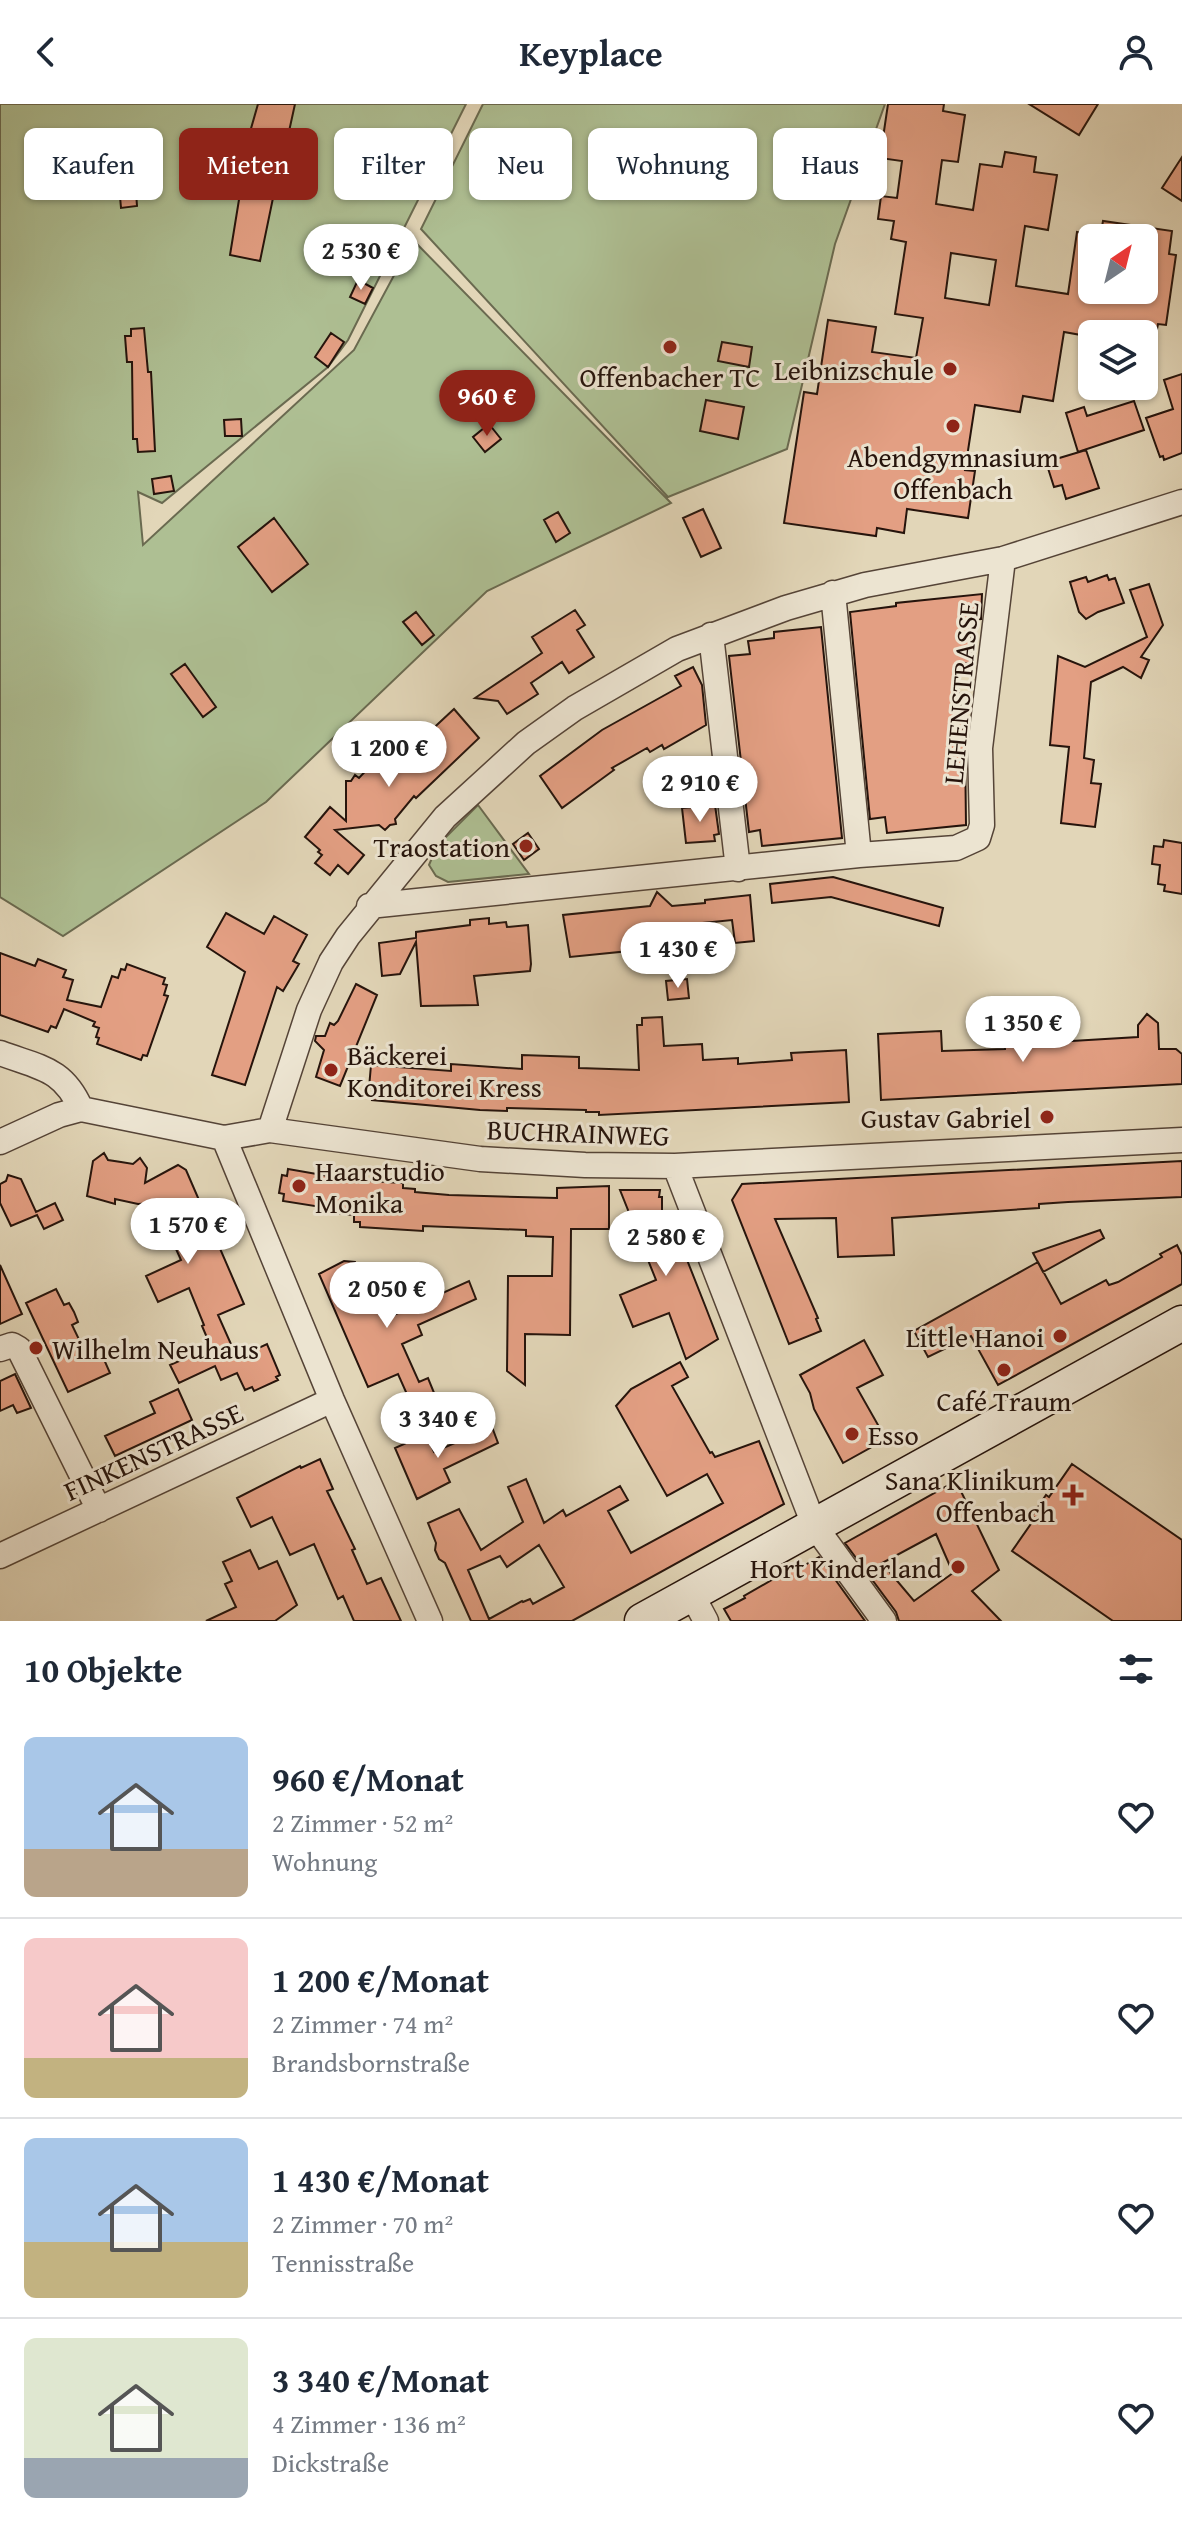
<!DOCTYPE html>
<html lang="de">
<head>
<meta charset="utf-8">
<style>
  :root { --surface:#fff; --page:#f2f2f3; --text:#1f2937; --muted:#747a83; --line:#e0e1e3; --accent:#8f2418 }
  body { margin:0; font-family:"Gentium Book Plus",serif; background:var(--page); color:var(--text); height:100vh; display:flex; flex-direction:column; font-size:30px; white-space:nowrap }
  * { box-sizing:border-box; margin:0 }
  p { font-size:26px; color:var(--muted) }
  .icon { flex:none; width:44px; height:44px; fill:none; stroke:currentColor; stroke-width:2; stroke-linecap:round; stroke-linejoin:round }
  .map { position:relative; height:1517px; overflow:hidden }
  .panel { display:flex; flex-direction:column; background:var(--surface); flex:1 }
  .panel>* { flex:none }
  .guide { position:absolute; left:24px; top:24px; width:1134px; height:72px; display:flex; gap:16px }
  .needle { width:52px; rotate:35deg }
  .controls { position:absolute; left:1078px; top:120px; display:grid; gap:16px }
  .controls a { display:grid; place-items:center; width:80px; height:80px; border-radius:12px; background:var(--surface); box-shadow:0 2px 6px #0004; font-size:40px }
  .price { position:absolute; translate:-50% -68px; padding:0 18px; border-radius:28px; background:#fff; color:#222; font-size:26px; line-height:52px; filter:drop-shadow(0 2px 4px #0008) }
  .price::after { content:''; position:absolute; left:50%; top:48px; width:24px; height:18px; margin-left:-12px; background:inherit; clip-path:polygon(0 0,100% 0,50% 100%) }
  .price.active { background:var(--accent); color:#fff }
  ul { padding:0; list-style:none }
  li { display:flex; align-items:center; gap:24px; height:200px; padding:0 24px }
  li+li { border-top:2px solid var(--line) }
  li span { display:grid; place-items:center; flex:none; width:224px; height:160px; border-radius:12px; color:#555 }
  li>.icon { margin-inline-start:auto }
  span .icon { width:96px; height:96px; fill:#fffc; stroke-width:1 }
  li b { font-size:34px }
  h2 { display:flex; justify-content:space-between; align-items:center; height:96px; padding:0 24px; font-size:34px }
  .pill { padding:0 28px; border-radius:12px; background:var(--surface); box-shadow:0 2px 6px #0004; font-size:28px; line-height:72px }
  .pill.active { background:var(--accent); color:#fff }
  header { display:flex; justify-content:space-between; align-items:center; height:104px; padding:0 24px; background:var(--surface); font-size:36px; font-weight:700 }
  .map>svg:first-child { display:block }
  .green { fill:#aebf93; stroke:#6a6a50; stroke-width:2 }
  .building { fill:#e39f83; stroke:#26140c; stroke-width:2; fill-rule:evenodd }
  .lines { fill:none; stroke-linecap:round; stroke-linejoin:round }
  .street-casing { stroke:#554437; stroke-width:27 }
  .secondary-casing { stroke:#26140c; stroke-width:37 }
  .street { stroke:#ece4d1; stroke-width:24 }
  .secondary { stroke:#ece4d1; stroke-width:34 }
  .poi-dot { fill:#8f2418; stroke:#ece4d1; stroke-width:3 }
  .labels { text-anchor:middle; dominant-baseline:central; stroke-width:6; stroke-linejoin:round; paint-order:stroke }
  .poi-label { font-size:28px; fill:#26140c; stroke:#ece4d1; text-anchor:end }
  .street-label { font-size:28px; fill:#26140c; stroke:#ece4d1 }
</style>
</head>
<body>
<header><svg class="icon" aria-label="back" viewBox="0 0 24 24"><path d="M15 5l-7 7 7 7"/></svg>Keyplace<svg class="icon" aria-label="person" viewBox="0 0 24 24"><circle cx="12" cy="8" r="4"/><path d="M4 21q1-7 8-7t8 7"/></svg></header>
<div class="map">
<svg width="1182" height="1517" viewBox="0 0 1182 1517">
  <rect width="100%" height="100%" fill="#e2d6b8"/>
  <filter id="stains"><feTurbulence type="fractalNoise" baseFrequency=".0025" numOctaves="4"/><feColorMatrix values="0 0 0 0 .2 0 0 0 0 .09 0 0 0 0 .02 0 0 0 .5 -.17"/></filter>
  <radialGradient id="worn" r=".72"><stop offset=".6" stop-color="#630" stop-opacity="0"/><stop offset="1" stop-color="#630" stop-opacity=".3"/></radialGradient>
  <!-- green -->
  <path class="green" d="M 0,0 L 466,0 L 348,236 L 328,263 L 162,399 L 138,388 L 143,441 L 354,246 L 413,136 L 671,399 L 487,487 L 266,698 L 63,832 L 0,793 Z
    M 483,0 L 885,0 L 835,140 L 787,345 L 668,393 L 421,125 Z
    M 478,701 L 529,770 L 448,778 L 436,772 L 429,761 L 437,742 Z"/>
  <!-- building -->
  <path class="building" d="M 258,0 L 295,0 L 288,32 L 286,31 L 260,157 L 230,151 L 250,28 Z
    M 888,0 L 944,0 L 943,7 L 965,11 L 958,58 L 942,56 L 936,100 L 973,106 L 980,60 L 1002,63 L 1005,48 L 1036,53 L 1034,68 L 1057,71 L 1048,126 L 1025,122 L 1016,182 L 1068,190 L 1077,128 L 1092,131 L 1092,186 L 1136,191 L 1137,186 L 1144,186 L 1144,134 L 1100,134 L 1103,117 L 1172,127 L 1169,150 L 1176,151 L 1166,221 L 1158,220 L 1156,230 L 1092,230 L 1092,233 L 1064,228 L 1053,297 L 1023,292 L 1020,308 L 975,301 L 965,366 L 975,367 L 968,414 L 907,405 L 904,429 L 877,424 L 876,432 L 784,419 L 804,288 L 817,290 L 828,216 L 876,223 L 872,248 L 916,254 L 923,214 L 895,210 L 906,138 L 891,135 L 894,117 L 878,115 L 881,92 L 897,94 L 902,57 L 880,54 ZM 951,149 L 996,156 L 989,201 L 945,194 Z
    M 1029,0 L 1098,0 L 1079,31 Z
    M 133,45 L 137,102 L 121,104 L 116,46 Z
    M 1182,53 L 1182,97 L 1162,84 Z
    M 358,176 L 373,184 L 365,200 L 350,193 Z
    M 144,224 L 148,268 L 151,268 L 155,347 L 138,348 L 137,335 L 133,335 L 132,258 L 127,258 L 125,232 L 131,232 L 131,225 Z
    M 331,229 L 344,238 L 328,263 L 315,253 Z
    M 722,238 L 752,243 L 749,263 L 718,257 Z
    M 1182,270 L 1182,349 L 1164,356 L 1163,352 L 1160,353 L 1146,314 L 1173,305 L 1164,276 Z
    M 706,296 L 744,303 L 738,335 L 700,327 Z
    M 1134,297 L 1144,326 L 1078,348 L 1066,309 L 1084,303 L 1087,312 Z
    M 241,315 L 242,332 L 225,332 L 224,316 Z
    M 489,320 L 501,335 L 485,348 L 473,333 Z
    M 1086,346 L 1099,384 L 1066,395 L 1062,381 L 1054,383 L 1046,358 Z
    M 171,372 L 174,387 L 154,390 L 152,375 Z
    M 703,405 L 721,444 L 701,453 L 683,414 Z
    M 558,408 L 570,429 L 556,438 L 544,416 Z
    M 274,414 L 308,460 L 272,488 L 238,443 Z
    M 1107,471 L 1109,476 L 1115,474 L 1124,499 L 1098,508 L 1086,515 L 1079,508 L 1070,478 L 1086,473 L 1088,478 Z
    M 1149,480 L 1163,521 L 1141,553 L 1149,556 L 1141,574 L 1123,563 L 1091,578 L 1084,654 L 1094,656 L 1091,679 L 1101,680 L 1095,723 L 1061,719 L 1069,643 L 1050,641 L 1058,552 L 1085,563 L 1147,533 L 1130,486 Z
    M 982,490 L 981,515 L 969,516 L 973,559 L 959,560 L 958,581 L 965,639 L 966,721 L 887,729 L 885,713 L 870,715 L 850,508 L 896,502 L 896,499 Z
    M 575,506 L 585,521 L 577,526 L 594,553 L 569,569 L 562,558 L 531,579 L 538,590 L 507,610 L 498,597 L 475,594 L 542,549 L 532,533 Z
    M 416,508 L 434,531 L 422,541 L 403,518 Z
    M 821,523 L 842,734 L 762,742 L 760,726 L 749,728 L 729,552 L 750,550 L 748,537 L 774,534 L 774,528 Z
    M 185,560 L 216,603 L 203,613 L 171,570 Z
    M 693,563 L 702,581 L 706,621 L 664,645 L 662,641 L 650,648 L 647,644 L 612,664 L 614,666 L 562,704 L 540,672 L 602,626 L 681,582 L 675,572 Z
    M 454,605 L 479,634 L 416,694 L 414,692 L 395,715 L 396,720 L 390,721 L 385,726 L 379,721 L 335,726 L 364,751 L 348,770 L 338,761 L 330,771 L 315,759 L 322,751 L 318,748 L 320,746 L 305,733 L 330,703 L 346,717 L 346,677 L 351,677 L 355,671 L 359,674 L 398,633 L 410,646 Z
    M 715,701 L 719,730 L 714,731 L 715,737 L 686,739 L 682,704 Z
    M 528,729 L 539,745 L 524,756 L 513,740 Z
    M 1164,736 L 1182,739 L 1182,790 L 1164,787 L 1165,781 L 1158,780 L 1160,761 L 1152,760 L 1154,742 L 1163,743 Z
    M 833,773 L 943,804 L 939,822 L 831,793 L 772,799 L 770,780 Z
    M 657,788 L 672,802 L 705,799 L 705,796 L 750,791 L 754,837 L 735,839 L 732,816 L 693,820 L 694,826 L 682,828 L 683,837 L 628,842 L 629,847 L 570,853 L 563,811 L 650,802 Z
    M 226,809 L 264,830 L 274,812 L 307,831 L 293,857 L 299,860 L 283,887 L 277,883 L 245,981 L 212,971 L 245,868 L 207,843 Z
    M 489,814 L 489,820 L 506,818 L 507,823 L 528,821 L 531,860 L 530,867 L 474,872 L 478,901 L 421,902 L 416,838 L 400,870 L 382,872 L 379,839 L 416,834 L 416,828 L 470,821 L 470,816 Z
    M 0,849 L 35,862 L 38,855 L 66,866 L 63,873 L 73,876 L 67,896 L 101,903 L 112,872 L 118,874 L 121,865 L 125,866 L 127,860 L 165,874 L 163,880 L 167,881 L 164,891 L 168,892 L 147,952 L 143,951 L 141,956 L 97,940 L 99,934 L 96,933 L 99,924 L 93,922 L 95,918 L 64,905 L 56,924 L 51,922 L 48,928 L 0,911 Z
    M 687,875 L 689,894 L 668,896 L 666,877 Z
    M 356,880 L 377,891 L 340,982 L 316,973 L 324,946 L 315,937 L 316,932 L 325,932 L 330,919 L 334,921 L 338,917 Z
    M 1020,900 L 1022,940 L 1138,933 L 1138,921 L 1147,910 L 1158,919 L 1159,945 L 1176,945 L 1182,950 L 1182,980 L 881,996 L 878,930 L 941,927 L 942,947 L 1005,945 L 1002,901 Z
    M 662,913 L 664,942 L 702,940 L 703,956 L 738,954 L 738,960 L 779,957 L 792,956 L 791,949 L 846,946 L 849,998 L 599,1011 L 599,1008 L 586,1008 L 586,1006 L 507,1004 L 507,1007 L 480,1006 L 372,996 L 373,984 L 369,984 L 371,961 L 451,967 L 451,960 L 522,965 L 522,951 L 579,953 L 579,964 L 639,966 L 637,921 L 642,921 L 642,914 Z
    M 104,1049 L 108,1056 L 121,1058 L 133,1060 L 140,1054 L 147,1064 L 145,1079 L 178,1061 L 186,1066 L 244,1200 L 218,1211 L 234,1247 L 245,1242 L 248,1249 L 267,1240 L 280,1271 L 276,1273 L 278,1276 L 254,1287 L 252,1283 L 245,1286 L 237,1269 L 221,1276 L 215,1262 L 179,1279 L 170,1261 L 211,1243 L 202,1222 L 204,1221 L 189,1184 L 158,1198 L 146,1172 L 181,1156 L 167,1125 L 162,1127 L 156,1115 L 155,1099 L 138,1100 L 115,1095 L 115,1100 L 87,1092 L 93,1057 Z
    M 1182,1057 L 1182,1093 L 1068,1098 L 1039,1100 L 1039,1104 L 892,1114 L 894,1151 L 838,1153 L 836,1114 L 775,1115 L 818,1214 L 816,1215 L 821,1227 L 789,1240 L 732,1096 L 742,1080 Z
    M 288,1065 L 351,1076 L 403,1079 L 403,1084 L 415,1085 L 415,1088 L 449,1091 L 557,1094 L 557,1084 L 609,1082 L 609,1125 L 571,1125 L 570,1231 L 525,1230 L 525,1281 L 507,1267 L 508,1172 L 552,1172 L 553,1133 L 526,1132 L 526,1126 L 423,1122 L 423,1127 L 360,1123 L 360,1118 L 354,1118 L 354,1111 L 333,1109 L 334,1105 L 283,1097 L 284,1090 L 279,1089 L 282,1071 L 287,1072 Z
    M 8,1071 L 21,1075 L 36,1108 L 55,1099 L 63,1116 L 44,1125 L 37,1111 L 11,1122 L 0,1099 L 0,1080 L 6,1077 Z
    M 620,1086 L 660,1086 L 659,1093 L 662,1093 L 662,1112 L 671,1136 L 678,1133 L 706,1204 L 718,1235 L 686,1255 L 669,1209 L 633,1223 L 620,1191 L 656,1176 Z
    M 1100,1126 L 1104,1134 L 1043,1168 L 1033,1149 Z
    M 1177,1141 L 1182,1151 L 1182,1180 L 998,1281 L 971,1232 L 928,1253 L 914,1227 L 1038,1158 L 1061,1200 L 1106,1176 L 1109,1181 L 1118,1178 L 1162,1153 L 1160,1150 Z
    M 344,1157 L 355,1158 L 360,1169 L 362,1168 L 383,1216 L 469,1177 L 476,1195 L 418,1221 L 422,1231 L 402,1240 L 419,1278 L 428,1274 L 439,1301 L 432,1304 L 434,1308 L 418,1315 L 398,1270 L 368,1283 L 319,1170 Z
    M 0,1161 L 22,1210 L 0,1220 Z
    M 56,1185 L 64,1201 L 69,1199 L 74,1208 L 78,1218 L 72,1221 L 86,1250 L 99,1244 L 110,1269 L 68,1288 L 26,1199 Z
    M 864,1236 L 883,1271 L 857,1284 L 886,1335 L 843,1359 L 814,1305 L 810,1289 L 800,1271 Z
    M 680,1258 L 688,1273 L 672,1282 L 710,1349 L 712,1348 L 715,1353 L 759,1337 L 784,1400 L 572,1517 L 471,1517 L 445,1459 L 439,1455 L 435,1446 L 436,1439 L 428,1419 L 459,1405 L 481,1446 L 523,1418 L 508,1383 L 526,1375 L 544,1419 L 563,1406 L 566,1412 L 620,1382 L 628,1396 L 608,1407 L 631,1449 L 723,1399 L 707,1370 L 667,1392 L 616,1302 L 631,1285 ZM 539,1441 L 564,1483 L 533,1500 L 530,1495 L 523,1498 L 522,1497 L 489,1515 L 468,1466 L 500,1452 L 507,1463 Z
    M 15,1270 L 31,1304 L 17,1309 L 13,1301 L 0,1307 L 0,1277 Z
    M 178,1285 L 192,1316 L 115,1352 L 105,1332 L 155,1309 L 150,1298 Z
    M 492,1323 L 498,1339 L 444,1365 L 450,1378 L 417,1395 L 395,1344 L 426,1330 L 434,1348 Z
    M 320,1355 L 333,1385 L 327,1387 L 355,1445 L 352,1446 L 367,1480 L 381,1474 L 401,1517 L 354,1517 L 343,1492 L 338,1495 L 314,1440 L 290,1451 L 272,1413 L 251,1423 L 237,1394 L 300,1362 L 301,1364 Z
    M 1072,1360 L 1182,1436 L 1182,1517 L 1113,1517 L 1012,1447 L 1035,1414 L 1032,1412 L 1046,1391 L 1049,1393 Z
    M 956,1377 L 999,1466 L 972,1487 L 1001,1517 L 899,1517 L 896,1508 L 845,1439 ZM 936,1430 L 953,1469 L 914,1497 L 882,1459 Z
    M 250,1446 L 259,1465 L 277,1457 L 297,1501 L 275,1517 L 206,1517 L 236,1503 L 225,1480 L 232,1477 L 223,1458 Z
    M 819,1453 L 865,1517 L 731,1517 L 724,1505 L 745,1494 L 744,1492 L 796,1462 L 798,1465 Z"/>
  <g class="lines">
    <defs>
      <path id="street" d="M 833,489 L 859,751
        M 711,531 L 738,765
        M 369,802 L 859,751 L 956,744 L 978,734 L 982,721 L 980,644 L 1003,455
        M 0,949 C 40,964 63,964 81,1005 L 224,1034 L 270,1026 L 480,1055 L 585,1061 L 675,1062 L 1182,1036
        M 270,1026 L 309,906 L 331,858 L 348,832 L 445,713 L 526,639 L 575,604 L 677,545 L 786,504 L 865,481 L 1003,455 L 1182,398
        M 224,1034 L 332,1296 L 430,1517
        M 0,1038 L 59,1011 L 81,1005
        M 675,1062 L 814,1421 L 884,1517
        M 0,1245 L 12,1241 L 19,1245 L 99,1406
        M 0,1452 L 332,1296
        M 691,1489 L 706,1517"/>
      <path id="secondary" d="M 642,1517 L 1182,1219"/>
    </defs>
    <!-- street casing -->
    <use href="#street" class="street-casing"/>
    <!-- secondary casing -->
    <use href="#secondary" class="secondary-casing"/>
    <!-- street -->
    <use href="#street" class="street"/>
    <!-- secondary -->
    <use href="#secondary" class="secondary"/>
  </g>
  <!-- markers -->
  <g class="poi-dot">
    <circle cx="670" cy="243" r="8"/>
    <circle cx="950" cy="265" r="8"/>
    <circle cx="953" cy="322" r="8"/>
    <circle cx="526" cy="742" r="8"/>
    <circle cx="331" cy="966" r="8"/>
    <circle cx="1047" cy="1013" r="8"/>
    <circle cx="299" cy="1082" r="8"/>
    <circle cx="1060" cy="1232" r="8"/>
    <circle cx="36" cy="1244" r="8"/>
    <circle cx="1004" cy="1266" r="8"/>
    <circle cx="852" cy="1330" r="8"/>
    <path d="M1069 1379h8v8h8v8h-8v8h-8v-8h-8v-8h8z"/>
    <circle cx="958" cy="1463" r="8"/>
  </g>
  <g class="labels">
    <!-- poi labels -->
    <g class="poi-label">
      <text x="934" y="265">Leibnizschule</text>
      <text x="670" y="272" text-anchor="middle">Offenbacher TC</text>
      <text x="953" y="352" text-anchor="middle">Abendgymnasium<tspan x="953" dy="32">Offenbach</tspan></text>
      <text x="510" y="742">Traostation</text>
      <text x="347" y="950" text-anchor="start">Bäckerei<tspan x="347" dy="32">Konditorei Kress</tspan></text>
      <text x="1031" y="1013">Gustav Gabriel</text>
      <text x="315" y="1066" text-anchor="start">Haarstudio<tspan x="315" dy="32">Monika</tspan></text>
      <text x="1044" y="1232">Little Hanoi</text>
      <text x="52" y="1244" text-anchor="start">Wilhelm Neuhaus</text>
      <text x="1004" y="1296" text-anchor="middle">Café Traum</text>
      <text x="868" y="1330" text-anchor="start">Esso</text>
      <text x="1055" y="1375">Sana Klinikum<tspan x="1055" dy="32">Offenbach</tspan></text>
      <text x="942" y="1463">Hort Kinderland</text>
    </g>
    <!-- street labels -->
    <g class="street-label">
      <text transform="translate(960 589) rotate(-85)">LEHENSTRASSE</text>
      <text transform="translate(578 1028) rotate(2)">BUCHRAINWEG</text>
      <text transform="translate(153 1347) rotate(-25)">FINKENSTRASSE</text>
    </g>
  </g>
  <rect width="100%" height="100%" filter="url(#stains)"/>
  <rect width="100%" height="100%" fill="url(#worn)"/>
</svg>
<div class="controls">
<a><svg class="needle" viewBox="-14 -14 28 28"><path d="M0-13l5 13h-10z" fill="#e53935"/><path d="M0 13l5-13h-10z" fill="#747a83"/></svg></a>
<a><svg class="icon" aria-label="layers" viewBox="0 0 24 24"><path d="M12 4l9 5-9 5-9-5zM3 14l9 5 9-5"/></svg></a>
</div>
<b class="price" style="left:361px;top:188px">2 530 €</b>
<b class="price active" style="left:487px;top:334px">960 €</b>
<b class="price" style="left:389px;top:685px">1 200 €</b>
<b class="price" style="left:700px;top:720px">2 910 €</b>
<b class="price" style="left:678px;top:886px">1 430 €</b>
<b class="price" style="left:1023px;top:960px">1 350 €</b>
<b class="price" style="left:188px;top:1162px">1 570 €</b>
<b class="price" style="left:666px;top:1174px">2 580 €</b>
<b class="price" style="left:387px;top:1226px">2 050 €</b>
<b class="price" style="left:438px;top:1356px">3 340 €</b>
<div class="guide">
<a class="pill">Kaufen</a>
<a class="pill active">Mieten</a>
<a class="pill">Filter</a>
<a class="pill">Neu</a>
<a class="pill">Wohnung</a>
<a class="pill">Haus</a>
</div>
</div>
<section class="panel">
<h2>10 Objekte<svg class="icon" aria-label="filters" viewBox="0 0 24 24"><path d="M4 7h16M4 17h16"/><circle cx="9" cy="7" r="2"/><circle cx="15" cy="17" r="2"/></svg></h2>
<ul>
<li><span style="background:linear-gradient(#a9c7e8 70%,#b9a48a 0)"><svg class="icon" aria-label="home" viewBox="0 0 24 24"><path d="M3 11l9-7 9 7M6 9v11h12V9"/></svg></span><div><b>960 €/Monat</b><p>2 Zimmer · 52 m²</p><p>Wohnung</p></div><svg class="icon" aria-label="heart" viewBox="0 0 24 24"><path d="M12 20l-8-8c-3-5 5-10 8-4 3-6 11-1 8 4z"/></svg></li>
<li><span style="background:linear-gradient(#f6c9c9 75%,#c2b280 0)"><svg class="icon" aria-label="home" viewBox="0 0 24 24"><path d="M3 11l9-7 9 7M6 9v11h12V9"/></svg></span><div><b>1 200 €/Monat</b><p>2 Zimmer · 74 m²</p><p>Brandsbornstraße</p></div><svg class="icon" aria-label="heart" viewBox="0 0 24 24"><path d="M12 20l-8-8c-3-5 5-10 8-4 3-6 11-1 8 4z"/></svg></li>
<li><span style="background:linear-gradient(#a9c7e8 65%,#c2b280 0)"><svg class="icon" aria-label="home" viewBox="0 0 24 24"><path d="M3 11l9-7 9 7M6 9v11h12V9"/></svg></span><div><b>1 430 €/Monat</b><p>2 Zimmer · 70 m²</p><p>Tennisstraße</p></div><svg class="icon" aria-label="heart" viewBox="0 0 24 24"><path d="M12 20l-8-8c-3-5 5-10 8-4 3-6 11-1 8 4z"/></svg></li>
<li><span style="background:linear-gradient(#dfe7d0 75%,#9aa5b1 0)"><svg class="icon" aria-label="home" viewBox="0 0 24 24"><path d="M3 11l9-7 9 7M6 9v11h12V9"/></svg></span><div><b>3 340 €/Monat</b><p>4 Zimmer · 136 m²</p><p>Dickstraße</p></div><svg class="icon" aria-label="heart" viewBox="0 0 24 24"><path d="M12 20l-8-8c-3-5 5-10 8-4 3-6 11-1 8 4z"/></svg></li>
</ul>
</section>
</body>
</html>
